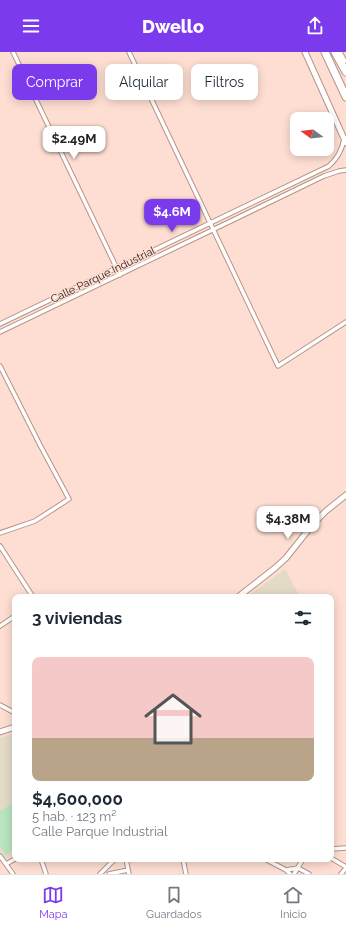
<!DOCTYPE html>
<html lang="es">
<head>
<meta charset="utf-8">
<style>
  :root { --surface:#fff; --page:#f6f6f7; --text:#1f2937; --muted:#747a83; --line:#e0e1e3; --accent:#7c3aed }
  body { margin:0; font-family:Raleway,sans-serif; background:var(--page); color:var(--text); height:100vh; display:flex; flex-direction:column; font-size:15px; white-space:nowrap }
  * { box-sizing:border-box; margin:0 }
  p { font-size:13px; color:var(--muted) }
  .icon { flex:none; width:22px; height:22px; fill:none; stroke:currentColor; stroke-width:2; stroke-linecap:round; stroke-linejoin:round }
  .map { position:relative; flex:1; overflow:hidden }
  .details { position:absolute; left:12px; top:542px; width:322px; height:268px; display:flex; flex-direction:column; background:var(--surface); border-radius:8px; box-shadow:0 2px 10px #0003 }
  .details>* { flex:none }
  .guide { position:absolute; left:12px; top:12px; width:322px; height:36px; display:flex; gap:8px }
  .needle { width:26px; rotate:285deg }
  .tools { position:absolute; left:290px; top:60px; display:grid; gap:8px }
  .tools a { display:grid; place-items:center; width:44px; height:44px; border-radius:8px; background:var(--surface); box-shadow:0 2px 10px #0003; font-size:20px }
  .price { position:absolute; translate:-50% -34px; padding:0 9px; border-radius:8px; background:#fff; color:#222; font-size:13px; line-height:26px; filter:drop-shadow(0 1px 2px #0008) }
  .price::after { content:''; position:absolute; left:50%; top:24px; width:12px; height:9px; margin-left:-6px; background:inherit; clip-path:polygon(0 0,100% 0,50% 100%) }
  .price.selected { background:var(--accent); color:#fff }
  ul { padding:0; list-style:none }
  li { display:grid; align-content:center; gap:8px; height:212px; padding:0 20px }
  li span { display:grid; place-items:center; height:124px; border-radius:8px; color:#555 }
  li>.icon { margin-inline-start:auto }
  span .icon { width:72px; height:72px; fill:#fffc; stroke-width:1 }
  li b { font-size:17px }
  h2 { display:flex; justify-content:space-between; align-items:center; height:48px; padding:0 20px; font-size:17px }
  .pill { padding:0 14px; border-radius:8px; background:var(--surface); box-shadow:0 2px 10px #0003; font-size:14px; line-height:36px }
  .pill.selected { background:var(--accent); color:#fff }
  header { display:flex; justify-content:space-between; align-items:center; height:52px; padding:0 20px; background:var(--accent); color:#fff; font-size:18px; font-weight:800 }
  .tab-bar { display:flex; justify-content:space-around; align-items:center; height:56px; border-top:1px solid var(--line); background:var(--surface); font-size:11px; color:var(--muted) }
  .tab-bar a { display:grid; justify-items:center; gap:2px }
  .tab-bar .selected { color:var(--accent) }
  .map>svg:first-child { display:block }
  .education { fill:#e4dbc6 }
  .green { fill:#b9e4bf }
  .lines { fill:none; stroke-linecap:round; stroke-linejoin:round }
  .street-casing { stroke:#b89386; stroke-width:5.5 }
  .secondary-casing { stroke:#b89386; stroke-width:7 }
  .highway-casing { stroke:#b89386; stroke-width:9 }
  .street { stroke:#fff; stroke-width:3.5 }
  .secondary { stroke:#fff; stroke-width:5 }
  .highway { stroke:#fff; stroke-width:7 }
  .labels { text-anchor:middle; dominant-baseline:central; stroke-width:3; stroke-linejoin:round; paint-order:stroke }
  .street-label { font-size:11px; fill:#291b16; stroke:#feded2 }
</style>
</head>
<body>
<header><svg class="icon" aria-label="menu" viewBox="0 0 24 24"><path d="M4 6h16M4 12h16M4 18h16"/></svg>Dwello<svg class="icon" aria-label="share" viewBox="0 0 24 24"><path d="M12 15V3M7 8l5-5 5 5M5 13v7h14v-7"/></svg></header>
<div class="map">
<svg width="346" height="822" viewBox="0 0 346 822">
  <rect width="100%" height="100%" fill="#feded2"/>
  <!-- education -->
  <path class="education" d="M 285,517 L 300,545 L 246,545 Z
    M 15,681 L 15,802 L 5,808 L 0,799 L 0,686 Z"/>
  <!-- green -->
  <path class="green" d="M 15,750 L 15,796 L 5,803 L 0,793 L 0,759 Z"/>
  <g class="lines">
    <defs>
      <path id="street" d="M 13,0 L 120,223
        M 129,0 L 278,314 L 346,270
        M 0,272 L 329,114 C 337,107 342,98 344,87
        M 0,280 C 108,229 216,176 324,124 L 339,119 L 346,118
        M 0,314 L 40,393 L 69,447 L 35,469 L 0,481
        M 0,494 L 33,545
        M 0,574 L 15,564
        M 0,653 L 15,661
        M 331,797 L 346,796
        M 0,804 L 13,822
        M 331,806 L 346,815
        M 41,807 L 46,822
        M 126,807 L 129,822
        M 183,807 L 186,822
        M 265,807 L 286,818 L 290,822
        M 6,812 L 15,807
        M 286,818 L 298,816 L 309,822
        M 100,822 L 115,807
        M 109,822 L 128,818
        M 294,822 L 303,807
        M 341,822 L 346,816"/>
      <path id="secondary" d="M 305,0 L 346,91
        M 339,0 L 344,9
        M 238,545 L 275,516 L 286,506 L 313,472 L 326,459 L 346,443
        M 0,680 L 15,675"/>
      <path id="highway" d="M 325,0 L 346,45
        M 335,0 L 346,20"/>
    </defs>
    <!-- street casing -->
    <use href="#street" class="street-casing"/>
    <!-- secondary casing -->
    <use href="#secondary" class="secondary-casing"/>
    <!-- highway casing -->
    <use href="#highway" class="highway-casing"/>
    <!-- street -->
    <use href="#street" class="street"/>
    <!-- secondary -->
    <use href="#secondary" class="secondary"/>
    <!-- highway -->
    <use href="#highway" class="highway"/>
  </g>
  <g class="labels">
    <!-- street labels -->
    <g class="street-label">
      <text transform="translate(103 223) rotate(-26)">Calle Parque Industrial</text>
    </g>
  </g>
</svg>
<div class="tools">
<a><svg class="needle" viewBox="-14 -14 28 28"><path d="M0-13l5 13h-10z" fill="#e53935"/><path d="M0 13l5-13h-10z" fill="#747a83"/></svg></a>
</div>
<b class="price" style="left:74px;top:108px">$2.49M</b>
<b class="price selected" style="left:172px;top:181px">$4.6M</b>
<b class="price" style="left:288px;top:488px">$4.38M</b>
<div class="guide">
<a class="pill selected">Comprar</a>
<a class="pill">Alquilar</a>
<a class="pill">Filtros</a>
</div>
<section class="details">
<h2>3 viviendas<svg class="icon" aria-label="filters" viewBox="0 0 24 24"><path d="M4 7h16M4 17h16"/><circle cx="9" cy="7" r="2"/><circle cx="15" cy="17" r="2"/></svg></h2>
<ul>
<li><span style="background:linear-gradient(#f6c9c9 65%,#b9a48a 0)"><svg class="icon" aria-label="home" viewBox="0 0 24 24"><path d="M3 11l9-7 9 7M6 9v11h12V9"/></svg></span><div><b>$4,600,000</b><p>5 hab. · 123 m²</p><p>Calle Parque Industrial</p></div></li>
</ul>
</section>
</div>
<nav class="tab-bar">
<a class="selected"><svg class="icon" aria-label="map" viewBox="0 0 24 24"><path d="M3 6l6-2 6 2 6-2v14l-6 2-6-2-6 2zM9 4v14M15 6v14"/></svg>Mapa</a>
<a><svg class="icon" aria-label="saved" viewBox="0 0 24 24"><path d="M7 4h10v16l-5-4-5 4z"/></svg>Guardados</a>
<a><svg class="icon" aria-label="home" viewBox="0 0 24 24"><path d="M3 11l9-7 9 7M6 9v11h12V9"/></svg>Inicio</a>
</nav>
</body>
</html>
